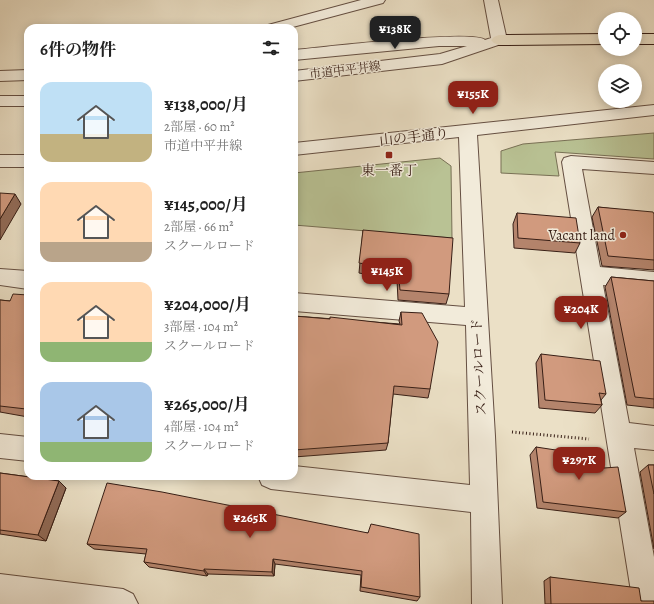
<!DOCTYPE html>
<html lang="ja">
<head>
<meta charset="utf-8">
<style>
  :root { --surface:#fff; --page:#f2f2f2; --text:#222; --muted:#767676; --accent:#8f2418 }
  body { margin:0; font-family:Alegreya,"Noto Serif JP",serif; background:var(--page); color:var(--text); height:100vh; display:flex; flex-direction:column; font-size:15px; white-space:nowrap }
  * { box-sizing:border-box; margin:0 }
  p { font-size:13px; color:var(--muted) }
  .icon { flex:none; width:22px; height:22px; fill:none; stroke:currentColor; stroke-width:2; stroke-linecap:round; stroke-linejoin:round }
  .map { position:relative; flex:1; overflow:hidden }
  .sheet { position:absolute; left:24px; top:24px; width:274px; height:456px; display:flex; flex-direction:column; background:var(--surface); border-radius:12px; box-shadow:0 2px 10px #0003 }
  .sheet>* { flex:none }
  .fabs { position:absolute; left:598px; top:12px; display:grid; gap:8px }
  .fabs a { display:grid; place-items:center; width:44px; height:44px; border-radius:50%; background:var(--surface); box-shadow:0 2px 10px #0003; font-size:20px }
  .price { position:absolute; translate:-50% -34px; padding:0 9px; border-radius:8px; background:var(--accent); color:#fff; font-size:13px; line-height:26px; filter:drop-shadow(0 1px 2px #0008) }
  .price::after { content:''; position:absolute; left:50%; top:24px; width:12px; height:9px; margin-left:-6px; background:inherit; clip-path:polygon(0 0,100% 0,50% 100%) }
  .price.selected { background:#222; color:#fff }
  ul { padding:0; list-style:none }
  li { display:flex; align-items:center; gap:12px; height:100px; padding:0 16px }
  li span { display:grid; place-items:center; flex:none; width:112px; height:80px; border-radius:12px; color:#555 }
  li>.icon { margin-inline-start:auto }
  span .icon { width:48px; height:48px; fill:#fffc; stroke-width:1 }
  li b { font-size:17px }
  h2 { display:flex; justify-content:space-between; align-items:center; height:48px; padding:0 16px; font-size:17px }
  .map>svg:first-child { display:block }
  .green { fill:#b9c294; stroke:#787055 }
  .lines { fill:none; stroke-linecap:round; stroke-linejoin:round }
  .minor-casing { stroke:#654f42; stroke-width:2 }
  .highway-casing { stroke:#381f16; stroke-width:2 }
  .path { stroke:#381f16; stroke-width:3; stroke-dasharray:1 2.5; stroke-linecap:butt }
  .minor { fill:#f2ebda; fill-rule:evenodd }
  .highway { fill:#ebe0c6; fill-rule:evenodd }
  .wall { fill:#b4846c; stroke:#381f16 }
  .shaded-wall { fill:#926c58; stroke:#381f16 }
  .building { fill:#d19a7e; stroke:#381f16 }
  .poi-dot { fill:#8f2418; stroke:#f2ebda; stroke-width:1.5 }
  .labels { text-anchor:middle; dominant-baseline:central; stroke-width:3; stroke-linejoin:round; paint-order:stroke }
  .far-street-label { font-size:12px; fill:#381f16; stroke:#f2ebda }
  .street-label { font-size:14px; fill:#381f16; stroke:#f2ebda }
  .poi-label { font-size:14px; fill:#381f16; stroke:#f2ebda }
</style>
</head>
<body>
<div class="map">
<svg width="654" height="604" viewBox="0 0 654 604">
  <rect width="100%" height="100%" fill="#ebe0c6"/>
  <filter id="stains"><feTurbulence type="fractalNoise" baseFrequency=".005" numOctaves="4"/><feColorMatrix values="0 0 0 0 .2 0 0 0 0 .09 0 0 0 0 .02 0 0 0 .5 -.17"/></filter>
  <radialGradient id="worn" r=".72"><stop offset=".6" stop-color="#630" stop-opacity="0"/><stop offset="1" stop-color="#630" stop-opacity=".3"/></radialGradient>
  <!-- green -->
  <path class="green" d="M 654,133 L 654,159 L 555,152 L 559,176 L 501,173 L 501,151 L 523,144 Z
    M 440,158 L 451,166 L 452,238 L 294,225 L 294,173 Z"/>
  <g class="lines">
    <defs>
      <path id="minor" d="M 361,0 L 385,0 L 383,3 L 289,28 L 265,28 L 268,25 Z
        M 484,0 L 498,0 L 507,40 L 504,43 L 442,64 L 294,81 L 294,71 L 440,54 L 467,46 L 439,46 L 294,60 L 294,50 C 319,48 474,29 485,40 L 491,38 Z
        M 28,70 L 28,80 L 0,81 L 0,71 Z
        M 0,96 L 28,96 L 28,106 L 0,106 Z
        M 654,105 L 654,115 L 477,135 L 495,436 L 502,604 L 472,604 L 471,512 L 271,489 L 262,485 L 258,476 L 294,476 L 294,466 L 470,485 L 466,325 L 294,311 L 294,293 L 465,307 L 459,137 L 294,155 L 294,143 Z
        M 0,155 L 28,155 L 28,167 L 0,167 Z
        M 571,156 L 654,162 L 654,174 L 582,169 L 600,267 L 654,272 L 654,290 L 603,285 L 629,423 L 654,426 L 654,450 L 634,448 L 654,557 L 654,604 L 633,604 L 562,162 L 564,158 Z
        M 0,269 L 28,271 L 28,289 L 0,285 Z
        M 0,434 L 28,437 L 28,461 L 0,458 Z
        M 0,574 L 123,589 L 133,594 L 138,604 L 0,604 Z"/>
      <path id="highway" d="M 605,34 L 605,44 L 499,45 L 494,43 L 491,40 L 494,37 L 499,35 Z
        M 635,34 L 654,34 L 654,44 L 635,44 Z"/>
    </defs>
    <!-- minor casing -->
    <use href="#minor" class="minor-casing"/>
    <!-- highway casing -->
    <use href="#highway" class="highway-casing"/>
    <!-- path -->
    <path class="path" d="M 512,432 L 589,439"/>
    <!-- minor -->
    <use href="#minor" class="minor"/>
    <!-- highway -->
    <use href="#highway" class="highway"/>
  </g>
  <!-- wall -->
  <path class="wall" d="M 598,207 L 654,214 L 654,270 L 602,266 L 592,217 Z
    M 517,213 L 580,243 L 575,253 L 514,248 L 513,224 Z
    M 363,230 L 449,294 L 446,304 L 398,300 L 397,280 L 359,273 Z
    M 611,277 L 654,281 L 654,408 L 627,405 L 605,287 Z
    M 28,295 L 28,417 L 0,412 L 0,300 L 10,301 Z
    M 401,312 L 430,389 L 428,398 L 393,394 L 388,443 L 386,450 L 294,457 L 294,316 L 400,324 L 399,321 Z
    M 541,354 L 606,394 L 601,400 L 602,405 L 595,413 L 539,408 L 536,363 Z
    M 536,447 L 604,468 L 626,512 L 618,518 L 537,508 L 530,455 Z
    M 648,465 L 654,465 L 654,549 L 640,472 Z
    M 0,473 L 59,481 L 66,488 L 46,541 L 0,534 Z
    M 368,533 L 420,597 L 417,601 L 360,591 L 361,575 L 275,564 L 274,576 L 208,574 L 207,576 L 149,567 L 144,562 L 146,554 L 94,549 L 87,544 Z
    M 550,577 L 641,601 L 654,604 L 545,604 L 544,581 Z"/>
  <!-- shaded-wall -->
  <path class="shaded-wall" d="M 15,194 L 21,204 L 0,240 L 0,219 Z
    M 59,481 L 66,488 L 46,541 L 38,535 Z
    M 273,559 L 275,564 L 274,576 L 272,572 Z
    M 204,569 L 208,574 L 207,576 L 204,571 Z"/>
  <!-- building -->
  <path class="building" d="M 0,193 L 15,194 L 0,219 Z
    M 598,207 L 653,212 L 654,214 L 654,260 L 608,256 Z
    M 517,213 L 576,218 L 580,243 L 518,238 Z
    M 363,230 L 453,238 L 449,294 L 400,290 L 398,270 L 359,263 Z
    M 611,277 L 654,281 L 654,399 L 635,397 Z
    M 13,294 L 28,295 L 28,415 L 26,409 L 0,406 L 0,300 L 10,301 Z
    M 401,312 L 422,313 L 438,342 L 430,389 L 394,386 L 388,443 L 294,450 L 294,316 L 330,319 L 330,317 L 402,325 Z
    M 541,354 L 600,361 L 606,394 L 599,393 L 602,405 L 545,400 Z
    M 536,447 L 602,457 L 604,468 L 618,467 L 626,512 L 543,502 Z
    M 648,465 L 654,465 L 654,494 Z
    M 0,473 L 59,481 L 38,535 L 0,530 Z
    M 107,483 L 162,492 L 368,533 L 371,524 L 419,534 L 420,597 L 361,587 L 362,571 L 273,559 L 272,572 L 204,569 L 204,571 L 144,562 L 147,549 L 87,544 Z
    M 550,577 L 639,588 L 641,601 L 654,601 L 654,604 L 551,604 Z"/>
  <!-- markers -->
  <g class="poi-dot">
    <rect x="385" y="151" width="8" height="8" rx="2"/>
    <circle cx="623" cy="235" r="4"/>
  </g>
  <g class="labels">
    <!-- far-street labels -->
    <g class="far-street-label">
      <text transform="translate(345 70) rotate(-7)">市道中平井線</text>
    </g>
    <!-- street labels -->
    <g class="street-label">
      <text transform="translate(414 137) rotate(-6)">山の手通り</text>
      <text transform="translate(479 367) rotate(-93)">スクールロード</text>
    </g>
    <!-- poi labels -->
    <g class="poi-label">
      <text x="389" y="170">東一番丁</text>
      <text x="615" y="235" text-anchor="end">Vacant land</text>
    </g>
  </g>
  <rect width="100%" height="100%" filter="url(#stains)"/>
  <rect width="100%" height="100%" fill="url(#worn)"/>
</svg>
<div class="fabs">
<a><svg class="icon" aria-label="locate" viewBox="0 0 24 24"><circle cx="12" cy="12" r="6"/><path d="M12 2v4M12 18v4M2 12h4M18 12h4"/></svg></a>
<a><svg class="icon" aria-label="layers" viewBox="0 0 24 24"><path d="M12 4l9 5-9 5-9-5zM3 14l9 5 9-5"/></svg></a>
</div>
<b class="price selected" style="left:395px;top:50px">¥138K</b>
<b class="price" style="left:473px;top:115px">¥155K</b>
<b class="price" style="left:387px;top:292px">¥145K</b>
<b class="price" style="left:581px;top:330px">¥204K</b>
<b class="price" style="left:579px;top:481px">¥297K</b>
<b class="price" style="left:250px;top:539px">¥265K</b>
<section class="sheet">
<h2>6件の物件<svg class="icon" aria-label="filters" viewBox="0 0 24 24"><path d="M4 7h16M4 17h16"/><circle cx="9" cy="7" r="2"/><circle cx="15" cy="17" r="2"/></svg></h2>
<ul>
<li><span style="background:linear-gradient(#bfe0f5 65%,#c2b280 0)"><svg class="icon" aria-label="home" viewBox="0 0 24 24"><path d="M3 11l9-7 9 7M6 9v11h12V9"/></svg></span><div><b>¥138,000/月</b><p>2部屋 · 60 m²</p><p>市道中平井線</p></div></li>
<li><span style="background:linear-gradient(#ffd9b3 75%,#b9a48a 0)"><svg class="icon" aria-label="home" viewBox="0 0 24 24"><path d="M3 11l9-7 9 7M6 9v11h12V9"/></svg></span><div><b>¥145,000/月</b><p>2部屋 · 66 m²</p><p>スクールロード</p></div></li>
<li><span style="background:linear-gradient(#ffd9b3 75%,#8fb573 0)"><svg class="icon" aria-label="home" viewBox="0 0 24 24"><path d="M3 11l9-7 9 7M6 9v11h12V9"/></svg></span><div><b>¥204,000/月</b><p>3部屋 · 104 m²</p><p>スクールロード</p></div></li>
<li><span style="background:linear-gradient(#a9c7e8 75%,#8fb573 0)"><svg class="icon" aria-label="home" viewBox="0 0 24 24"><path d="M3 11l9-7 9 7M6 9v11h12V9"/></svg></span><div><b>¥265,000/月</b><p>4部屋 · 104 m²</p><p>スクールロード</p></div></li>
</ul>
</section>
</div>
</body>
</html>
